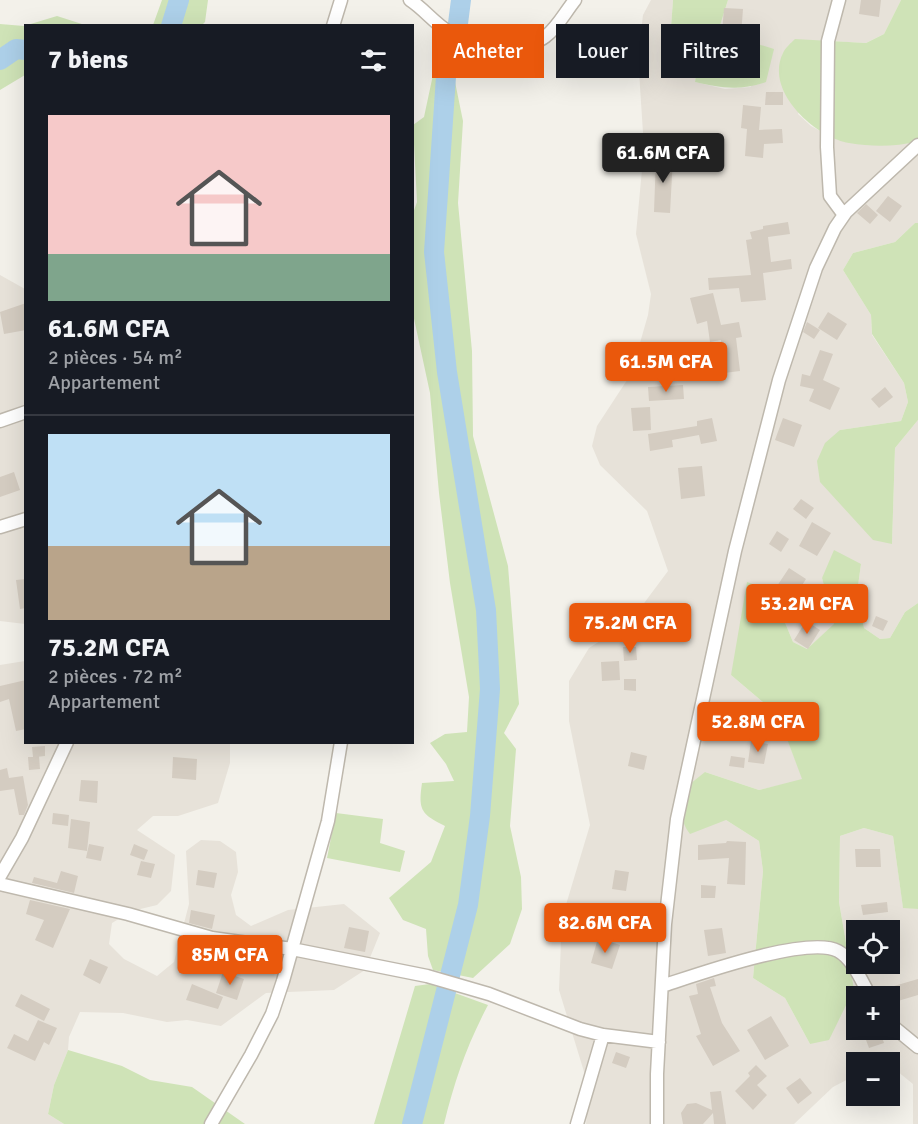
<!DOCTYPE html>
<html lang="fr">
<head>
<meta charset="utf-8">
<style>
  :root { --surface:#171b24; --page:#242831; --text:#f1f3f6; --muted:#9ea1a6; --line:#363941; --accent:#ea580c }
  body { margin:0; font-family:Signika,sans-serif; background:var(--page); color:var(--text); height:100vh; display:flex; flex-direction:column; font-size:22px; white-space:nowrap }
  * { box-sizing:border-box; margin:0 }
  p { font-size:20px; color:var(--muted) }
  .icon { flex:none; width:33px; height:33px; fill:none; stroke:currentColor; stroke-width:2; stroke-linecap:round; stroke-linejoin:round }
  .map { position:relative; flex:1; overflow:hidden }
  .details { position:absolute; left:24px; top:24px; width:390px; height:720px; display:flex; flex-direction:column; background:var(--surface); border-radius:0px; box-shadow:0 6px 24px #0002 }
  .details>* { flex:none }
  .guide { position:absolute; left:432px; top:24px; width:396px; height:54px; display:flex; gap:12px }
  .buttons { position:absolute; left:846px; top:920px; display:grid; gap:12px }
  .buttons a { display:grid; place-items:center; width:54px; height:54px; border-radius:0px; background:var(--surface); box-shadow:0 6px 24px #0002; font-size:30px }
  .price { position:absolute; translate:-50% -51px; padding:0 14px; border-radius:6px; background:var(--accent); color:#fff; font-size:20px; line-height:39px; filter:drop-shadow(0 2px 3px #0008) }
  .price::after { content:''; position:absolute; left:50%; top:36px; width:18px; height:14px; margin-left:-9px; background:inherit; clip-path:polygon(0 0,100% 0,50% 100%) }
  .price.current { background:#222; color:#fff }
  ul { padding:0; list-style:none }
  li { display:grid; align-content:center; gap:12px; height:318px; padding:0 24px }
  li+li { border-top:2px solid var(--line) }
  li span { display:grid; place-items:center; height:186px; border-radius:0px; color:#555 }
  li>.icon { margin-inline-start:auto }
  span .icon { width:108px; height:108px; fill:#fffc; stroke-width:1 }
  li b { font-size:26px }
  h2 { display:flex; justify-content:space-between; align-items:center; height:72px; padding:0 24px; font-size:26px }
  .tag { padding:0 21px; border-radius:0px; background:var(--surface); box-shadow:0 6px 24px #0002; font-size:21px; line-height:54px }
  .tag.current { background:var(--accent); color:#fff }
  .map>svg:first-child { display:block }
  .residential { fill:#e7e2d9; fill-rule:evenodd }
  .green { fill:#cfe3b7 }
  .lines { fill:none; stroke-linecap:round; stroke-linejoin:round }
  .river { stroke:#add0e9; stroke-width:20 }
  .building { fill:#d4ccc1 }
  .street-casing { stroke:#beb8ad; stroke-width:15 }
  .street { stroke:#fff; stroke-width:12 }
</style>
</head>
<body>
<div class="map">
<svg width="918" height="1124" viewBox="0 0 918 1124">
  <rect width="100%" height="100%" fill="#f3f1ea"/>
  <!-- residential -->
  <path class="residential" d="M 651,0 L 673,0 L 671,27 L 700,43 L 695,82 L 725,89 L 751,87 L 731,37 L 718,32 L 728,0 L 901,0 L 884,34 L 866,43 L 828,41 L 798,114 L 811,126 L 828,135 L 918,141 L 918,223 L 915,223 L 895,242 L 853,253 L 843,270 L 871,315 L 872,335 L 904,383 L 908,402 L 901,421 L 840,430 L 892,544 L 895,448 L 918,420 L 918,603 L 905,612 L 890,638 L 880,639 L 864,628 L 857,593 L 861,564 L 822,578 L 835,624 L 807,649 L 793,642 L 772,591 L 731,675 L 778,715 L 803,780 L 759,790 L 705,772 L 726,820 L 759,841 L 763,871 L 753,978 L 785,998 L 810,1044 L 854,989 L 839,902 L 840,836 L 864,828 L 893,836 L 903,907 L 918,909 L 918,1124 L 913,1124 L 913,1084 L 897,1071 L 890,1070 L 890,1062 L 856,1062 L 856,1075 L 833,1087 L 794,1124 L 586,1124 L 589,1088 L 559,990 L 562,918 L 590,825 L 569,721 L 569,681 L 589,648 L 630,622 L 668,571 L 647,511 L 600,465 L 592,446 L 597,426 L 631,374 L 648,315 L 651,294 L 636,234 L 644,148 L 638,56 L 643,15 ZM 856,930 L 890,930 L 890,963 L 856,963 ZM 856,996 L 890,996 L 890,1029 L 856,1029 Z
    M 0,275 L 25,289 L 25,624 L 0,621 Z
    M 25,661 L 26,742 L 230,743 L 230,763 L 218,803 L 178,816 L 153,816 L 137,830 L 175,855 L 171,891 L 157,905 L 132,911 L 112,923 L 109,944 L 124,959 L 157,976 L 174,962 L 189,904 L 186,851 L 201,840 L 220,841 L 236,852 L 238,872 L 231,895 L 236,915 L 251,926 L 288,910 L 344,904 L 380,933 L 365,970 L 334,990 L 266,993 L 221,1026 L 187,1020 L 167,1022 L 123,1013 L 80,1012 L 69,1037 L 68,1050 L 54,1085 L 48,1114 L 64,1124 L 0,1124 L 0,665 Z"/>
  <!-- green -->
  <path class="green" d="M 162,0 L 208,0 L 205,22 L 202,25 L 153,25 Z
    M 673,0 L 728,0 L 718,32 L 774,49 L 766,82 C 740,91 721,88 695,82 L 700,43 L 671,27 Z
    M 901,0 L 918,0 L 918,141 C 895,147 873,147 849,143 C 815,137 764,91 783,53 C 785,48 791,43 795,39 L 866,43 L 884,34 Z
    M 57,16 L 85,25 L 26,26 L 25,75 L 0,90 L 0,24 L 24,26 Z
    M 437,56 L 456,66 L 454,77 L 463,121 L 458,203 L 472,351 L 473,436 L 508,566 L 519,704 L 504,733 L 516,749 L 510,826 L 521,877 L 522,909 L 510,944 L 473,978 L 433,970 L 428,956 L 426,929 L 403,920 L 389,898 L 431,862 L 445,826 C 421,814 418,810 422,783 L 454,781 L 446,764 L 430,743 L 445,734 L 467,732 L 469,697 L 450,583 L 439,493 L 430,393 L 413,314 L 412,216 L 417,202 L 413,125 L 424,117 Z
    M 915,223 L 918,223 L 918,420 L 895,448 L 892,544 L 873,540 L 820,482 L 817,461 L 825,443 L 840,430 L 901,421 L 908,402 L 904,383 L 872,334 L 871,315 L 843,270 L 853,253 L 895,242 Z
    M 834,550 L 861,564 L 857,593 L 864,628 L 880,639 L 890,638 L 905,612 L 918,603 L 918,909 L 903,908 L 893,836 L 864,828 L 840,836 L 839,902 L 854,989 L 829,1040 L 810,1044 L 785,998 L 753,978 L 763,871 L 759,841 L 726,820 L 690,834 C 678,819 682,806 685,788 L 705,772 L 759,790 L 802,779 L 778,715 L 731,675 L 747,582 L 772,591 L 793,642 L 807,649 L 834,624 L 822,578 Z
    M 336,813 L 383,819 L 380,843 L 405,851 L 400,872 L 327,858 Z
    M 430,984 L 488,1005 C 467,1045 455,1079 444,1124 L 374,1124 L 415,986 Z
    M 68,1050 L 122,1066 L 150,1080 L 192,1087 L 245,1124 L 64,1124 L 48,1114 L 54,1085 Z"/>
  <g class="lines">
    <!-- river -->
    <path class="river" d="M 171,26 L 179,0
      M 0,60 L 16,49 L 26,50
      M 412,1124 L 468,905 L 480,816 L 490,689 L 486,610 L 447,372 L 434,252 L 447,62 L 456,39 L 461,0"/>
  </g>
  <!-- building -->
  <path class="building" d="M 861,0 L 881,0 L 879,17 L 859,14 Z
    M 724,8 L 743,9 L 741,35 L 722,34 Z
    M 766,92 L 783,92 L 783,105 L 765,105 Z
    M 743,105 L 761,107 L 759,130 L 782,129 L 783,143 L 764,144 L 763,158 L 745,156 L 747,129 L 741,128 Z
    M 656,156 L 673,157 L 670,213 L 654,212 Z
    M 888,196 L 902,206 L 890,222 L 876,211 Z
    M 866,204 L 878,215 L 870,224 L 857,213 Z
    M 788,222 L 790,234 L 768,237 L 771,262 L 791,259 L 792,269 L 763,273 L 766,300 L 741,302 L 739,288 L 709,290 L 708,278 L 751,275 L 746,240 L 752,239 L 750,232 L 763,229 L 763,226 Z
    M 713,293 L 721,325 L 739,322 L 742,337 L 736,338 L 740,371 L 724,373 L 721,340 L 710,342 L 707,321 L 697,324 L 690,298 Z
    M 26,303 L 26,330 L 4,334 L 0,312 Z
    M 828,312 L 847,324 L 837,340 L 818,328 Z
    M 807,322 L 820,330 L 814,339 L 803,332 Z
    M 820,350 L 833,354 L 823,380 L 840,388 L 830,410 L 809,401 L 814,389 L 800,386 L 802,374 L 810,376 Z
    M 683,385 L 684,399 L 649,401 L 648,387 Z
    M 885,387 L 893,397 L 879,408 L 871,399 Z
    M 650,407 L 651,430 L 633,431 L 631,408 Z
    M 712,418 L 717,441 L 701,444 L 699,435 L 672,440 L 673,447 L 650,451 L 648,434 L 697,426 L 697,421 Z
    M 783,418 L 802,425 L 794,447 L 775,440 Z
    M 702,466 L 705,496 L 681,499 L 678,468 Z
    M 14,472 L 20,490 L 0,497 L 0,477 Z
    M 801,499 L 814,508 L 806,519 L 793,509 Z
    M 812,522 L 831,533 L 817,556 L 799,546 Z
    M 777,531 L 789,539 L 781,552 L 769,544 Z
    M 789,568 L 806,579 L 792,601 L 775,589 Z
    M 26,579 L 26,608 L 20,609 L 16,580 Z
    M 876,616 L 888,621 L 883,631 L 872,626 Z
    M 806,621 L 820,630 L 808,649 L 794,640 Z
    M 623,647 L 636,647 L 637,660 L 624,661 Z
    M 619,661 L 620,680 L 602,681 L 601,662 Z
    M 624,679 L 636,679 L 636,691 L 624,690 Z
    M 26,680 L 26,729 L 16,731 L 9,699 L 0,702 L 0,686 Z
    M 746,717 L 757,722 L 752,734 L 741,730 Z
    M 751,741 L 768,744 L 764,764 L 748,762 Z
    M 45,746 L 45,756 L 36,757 L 39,756 L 40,769 L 29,770 L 28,757 L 33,757 L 32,747 Z
    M 631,752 L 647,756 L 644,770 L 628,766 Z
    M 731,756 L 745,758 L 744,768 L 729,766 Z
    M 173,757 L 197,759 L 196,780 L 172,778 Z
    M 7,768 L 9,778 L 23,776 L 28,805 L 24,815 L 19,815 L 14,789 L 0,791 L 0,770 Z
    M 81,780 L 98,781 L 97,803 L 79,801 Z
    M 53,813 L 69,815 L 68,826 L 52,824 Z
    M 71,819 L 90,822 L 87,851 L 68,848 Z
    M 727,841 L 746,842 L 745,885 L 727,884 L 729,858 L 698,860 L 698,845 L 726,843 Z
    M 89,844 L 104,847 L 101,861 L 86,858 Z
    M 134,844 L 148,850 L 144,860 L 130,855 Z
    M 855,849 L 880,849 L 881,867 L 856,867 Z
    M 141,861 L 155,864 L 151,878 L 137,875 Z
    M 198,870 L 217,873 L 214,888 L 196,885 Z
    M 615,870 L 629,872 L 626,891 L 612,889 Z
    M 61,871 L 78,876 L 74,893 L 32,883 L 34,877 L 57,883 Z
    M 701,885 L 716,886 L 715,898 L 701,898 Z
    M 30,900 L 70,909 L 53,948 L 35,940 L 44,920 L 26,914 Z
    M 887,902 L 888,912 L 863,915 L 861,905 Z
    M 191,910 L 215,915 L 212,929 L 189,923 Z
    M 349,927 L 369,931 L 365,952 L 344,948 Z
    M 722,928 L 726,953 L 708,956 L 704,930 Z
    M 897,937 L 900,950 L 890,952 L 890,938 Z
    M 598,938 L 620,945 L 612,969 L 591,963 Z
    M 198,952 L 219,956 L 216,970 L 196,966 Z
    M 90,959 L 108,967 L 100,984 L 83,975 Z
    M 223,972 L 244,979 L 237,1000 L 216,993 Z
    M 714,978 L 716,986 L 710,987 L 722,1023 L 740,1051 L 713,1066 L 696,1036 L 701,1034 L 689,996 L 698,994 L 696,984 Z
    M 918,979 L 918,995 L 898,1001 L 894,986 Z
    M 192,984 L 223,997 L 218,1009 L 186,1000 Z
    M 21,994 L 50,1009 L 44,1021 L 15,1006 Z
    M 771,1016 L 789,1046 L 765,1060 L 747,1030 Z
    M 38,1020 L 57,1028 L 49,1045 L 44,1042 L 35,1061 L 7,1048 L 14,1034 L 28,1041 Z
    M 862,1029 L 879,1029 L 884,1043 L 869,1048 Z
    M 616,1052 L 630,1057 L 626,1068 L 612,1063 Z
    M 756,1065 L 767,1076 L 757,1085 L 767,1095 L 753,1110 L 735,1091 L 750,1076 L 748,1073 Z
    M 800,1078 L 812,1093 L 798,1104 L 786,1088 Z
    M 721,1091 L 726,1124 L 714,1124 L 713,1113 L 703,1124 L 683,1124 L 681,1113 L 687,1104 L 696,1103 L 712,1110 L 710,1092 Z"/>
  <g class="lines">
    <defs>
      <path id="street" d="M 410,0 C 424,9 434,23 449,32 C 472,46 523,54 546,36 C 557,28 566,11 575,0
        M 839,0 L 828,41 L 827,147 L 830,196 L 844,215
        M 333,26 L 341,0
        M 0,421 L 26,412
        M 0,527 L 26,519
        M 0,876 L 22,838 L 67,742
        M 0,884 L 128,914 L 212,938 L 292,949 L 427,976 L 489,994 L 580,1029 L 603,1035 L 659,1042
        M 662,986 C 696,975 808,935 838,951 C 853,959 862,982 870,996
        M 890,1024 L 918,1047
        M 211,1124 L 251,1055 L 272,1014 L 283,981 L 328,821 L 341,742
        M 577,1124 L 603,1035
        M 657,1124 L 657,1074 L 665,924 L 677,819 L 735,551 L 779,380 L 816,268 L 835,228 L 846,212 L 918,145"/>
    </defs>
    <!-- street casing -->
    <use href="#street" class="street-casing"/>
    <!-- street -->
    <use href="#street" class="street"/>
  </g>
</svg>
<div class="buttons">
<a><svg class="icon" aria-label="locate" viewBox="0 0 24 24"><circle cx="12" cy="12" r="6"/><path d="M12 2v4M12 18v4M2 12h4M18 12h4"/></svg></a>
<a>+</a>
<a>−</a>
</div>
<b class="price current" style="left:663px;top:184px">61.6M CFA</b>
<b class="price" style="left:666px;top:393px">61.5M CFA</b>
<b class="price" style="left:807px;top:635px">53.2M CFA</b>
<b class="price" style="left:630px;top:654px">75.2M CFA</b>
<b class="price" style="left:758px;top:753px">52.8M CFA</b>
<b class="price" style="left:605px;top:954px">82.6M CFA</b>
<b class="price" style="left:230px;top:986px">85M CFA</b>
<div class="guide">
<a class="tag current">Acheter</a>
<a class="tag">Louer</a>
<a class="tag">Filtres</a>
</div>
<section class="details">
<h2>7 biens<svg class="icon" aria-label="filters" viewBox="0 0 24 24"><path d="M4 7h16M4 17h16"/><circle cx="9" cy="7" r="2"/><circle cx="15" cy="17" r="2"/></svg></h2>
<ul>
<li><span style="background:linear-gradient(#f6c9c9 75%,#7fa58c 0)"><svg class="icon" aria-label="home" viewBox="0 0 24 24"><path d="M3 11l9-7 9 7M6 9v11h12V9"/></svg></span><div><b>61.6M CFA</b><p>2 pièces · 54 m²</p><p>Appartement</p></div></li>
<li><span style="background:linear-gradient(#bfe0f5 60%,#b9a48a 0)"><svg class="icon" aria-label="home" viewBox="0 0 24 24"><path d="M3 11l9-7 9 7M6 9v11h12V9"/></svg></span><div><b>75.2M CFA</b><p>2 pièces · 72 m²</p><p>Appartement</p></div></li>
</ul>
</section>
</div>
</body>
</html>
